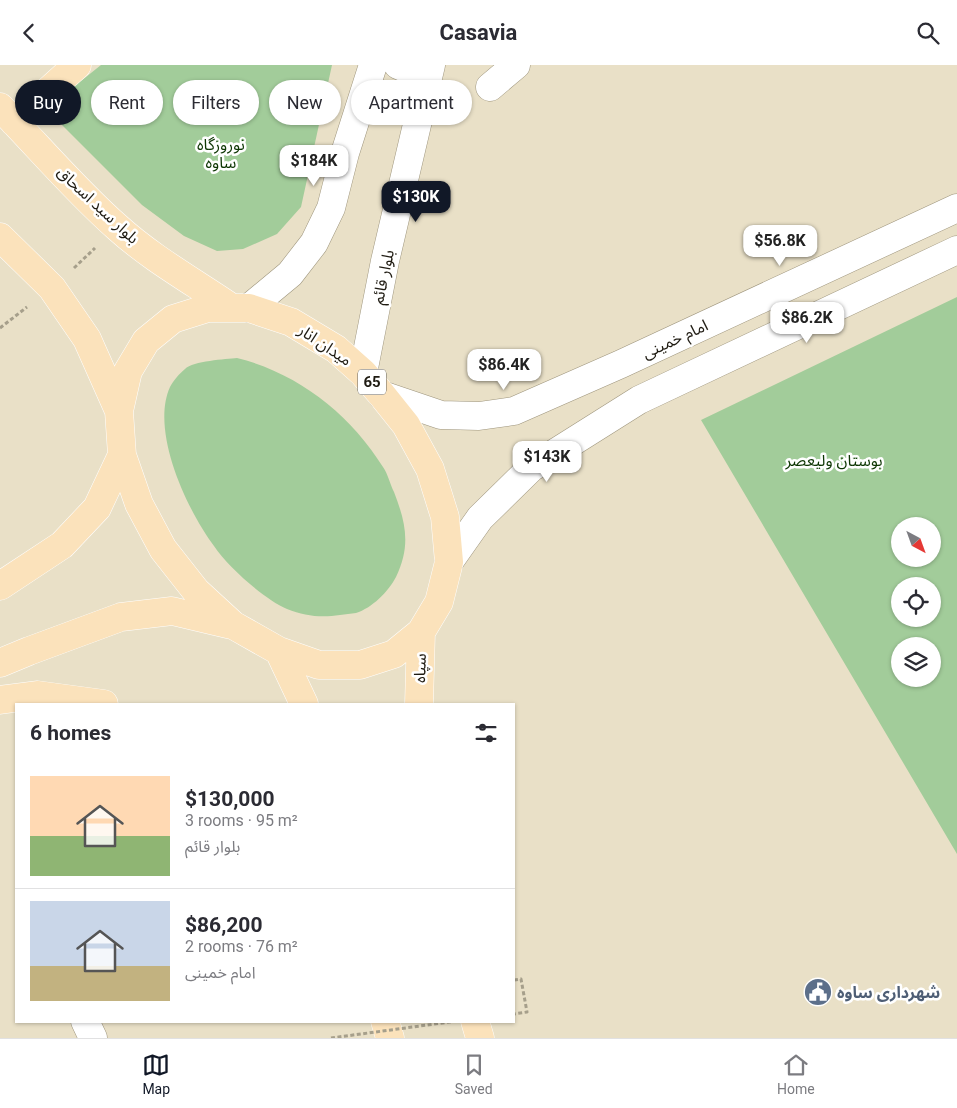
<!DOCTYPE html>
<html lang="en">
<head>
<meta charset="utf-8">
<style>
  :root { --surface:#fff; --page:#f2f2f3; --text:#2b2b33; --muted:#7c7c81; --line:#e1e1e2; --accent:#111827 }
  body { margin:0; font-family:Roboto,"Noto Sans Arabic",sans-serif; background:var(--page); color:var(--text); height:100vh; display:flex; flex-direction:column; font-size:19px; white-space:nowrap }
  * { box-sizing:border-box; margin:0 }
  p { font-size:16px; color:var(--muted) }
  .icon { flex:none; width:28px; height:28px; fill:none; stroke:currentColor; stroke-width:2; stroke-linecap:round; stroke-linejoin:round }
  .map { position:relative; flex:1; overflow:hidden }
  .drawer { position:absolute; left:15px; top:638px; width:500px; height:320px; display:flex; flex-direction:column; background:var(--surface); border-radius:0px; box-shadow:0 1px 4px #0004 }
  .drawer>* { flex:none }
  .banner { position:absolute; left:15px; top:15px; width:500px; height:45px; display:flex; gap:10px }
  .needle { width:32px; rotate:139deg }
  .buttons { position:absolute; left:891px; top:452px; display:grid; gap:10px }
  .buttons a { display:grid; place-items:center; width:50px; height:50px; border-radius:50%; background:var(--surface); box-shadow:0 1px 4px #0004; font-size:25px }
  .price { position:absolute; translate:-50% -42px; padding:0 11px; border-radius:10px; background:#fff; color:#222; font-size:16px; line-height:32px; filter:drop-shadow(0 1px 2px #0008) }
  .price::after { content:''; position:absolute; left:50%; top:30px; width:15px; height:11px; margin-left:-8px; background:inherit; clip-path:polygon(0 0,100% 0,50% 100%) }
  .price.selected { background:var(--accent); color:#fff }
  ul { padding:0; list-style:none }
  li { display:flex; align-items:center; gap:15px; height:125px; padding:0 15px }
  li+li { border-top:1px solid var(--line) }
  li span { display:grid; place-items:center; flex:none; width:140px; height:100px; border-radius:0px; color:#555 }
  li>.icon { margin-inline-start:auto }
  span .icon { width:60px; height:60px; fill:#fffc; stroke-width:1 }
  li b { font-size:21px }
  h2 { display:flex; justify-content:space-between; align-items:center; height:60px; padding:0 15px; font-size:21px }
  .chip { padding:0 18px; border-radius:22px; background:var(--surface); box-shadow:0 1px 4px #0004; font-size:18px; line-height:45px }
  .chip.selected { background:var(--accent); color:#fff }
  header { display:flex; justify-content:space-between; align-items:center; height:65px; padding:0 15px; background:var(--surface); font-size:22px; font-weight:700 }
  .tabs { display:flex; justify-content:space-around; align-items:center; height:70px; border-top:1px solid var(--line); background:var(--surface); font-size:14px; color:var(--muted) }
  .tabs a { display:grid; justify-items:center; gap:2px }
  .tabs .selected { color:var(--accent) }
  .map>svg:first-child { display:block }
  .green { fill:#a2cc9a; fill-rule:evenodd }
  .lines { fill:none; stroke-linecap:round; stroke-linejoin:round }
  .minor-casing { stroke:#9e957d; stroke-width:29 }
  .tertiary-casing { stroke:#9e957d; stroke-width:29 }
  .secondary-casing { stroke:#9e957d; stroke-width:29 }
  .primary-casing { stroke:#fff; stroke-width:29 }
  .path { stroke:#a69f8b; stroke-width:3; stroke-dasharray:4 2.5; stroke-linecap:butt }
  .minor { stroke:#fff; stroke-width:28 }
  .tertiary { stroke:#fff; stroke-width:28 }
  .secondary { stroke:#fff; stroke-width:28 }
  .primary { stroke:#fbe2bb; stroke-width:28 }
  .path-bridge { stroke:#a69f8b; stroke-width:3; stroke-dasharray:4 2.5; stroke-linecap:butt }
  .labels { text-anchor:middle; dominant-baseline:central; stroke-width:5; stroke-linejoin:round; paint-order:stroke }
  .shield { fill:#fff; stroke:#625f59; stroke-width:1 }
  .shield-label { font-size:15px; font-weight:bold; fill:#1f1b12 }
  .park-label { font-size:16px; fill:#0d3603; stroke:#fff }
  .street-label { font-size:16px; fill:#1f1b12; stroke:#fff }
  .service-label { font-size:16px; font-weight:bold; fill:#4e5e75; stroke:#fff; text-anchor:start }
</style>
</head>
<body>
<header><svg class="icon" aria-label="back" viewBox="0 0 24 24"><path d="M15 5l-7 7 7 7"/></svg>Casavia<svg class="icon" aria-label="search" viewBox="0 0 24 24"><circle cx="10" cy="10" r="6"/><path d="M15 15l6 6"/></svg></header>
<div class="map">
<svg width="957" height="973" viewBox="0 0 957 973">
  <rect width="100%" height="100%" fill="#e9e0c7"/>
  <!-- green -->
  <path class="green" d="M 101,0 L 332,0 L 301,142 L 277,169 L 243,184 L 217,186 L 184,171 L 142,140 L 46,44 Z
    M 957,232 L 957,789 L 701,355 ZM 932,461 L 932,494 L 900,494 L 900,461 ZM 932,521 L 932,554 L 900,554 L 900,521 ZM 900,581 L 932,581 L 932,614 L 900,614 Z
    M 237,293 C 298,308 350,349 383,402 C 388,409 390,419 394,427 C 406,458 411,481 396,512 C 388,527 372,543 356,548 C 351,549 345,549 340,550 C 321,553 305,551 287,544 C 264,534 228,502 214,481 C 187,445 150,366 170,322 C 173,316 180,308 185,304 C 193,296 226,294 237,293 Z"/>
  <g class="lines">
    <defs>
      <path id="minor" d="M 490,22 L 516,0
        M 85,956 L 93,973"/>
      <path id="tertiary" d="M 398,0 C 408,5 418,4 428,0
        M 249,243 L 290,209 L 314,178 L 331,143 L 345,88 L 373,0
        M 363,308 L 385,196 L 431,0"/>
      <path id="secondary" d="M 382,330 L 441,350 L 479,351 L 514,346 L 621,299 L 957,143
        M 449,497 L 480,453 L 531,403 L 639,335 L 957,185"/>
      <path id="primary" d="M 0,42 C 39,82 75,125 117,162 C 151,193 194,217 232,243
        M 14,57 L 77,0
        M 0,172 L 52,223 L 87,274 L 119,346
        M 208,243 L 249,243 L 291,257 L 336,284 L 363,308 L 382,330 L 406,360 L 430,404 L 445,452 L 449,497 L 439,537 L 421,567 L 394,589 L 360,600 L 319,600 L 279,586 L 233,560 L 196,526 L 163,484 L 139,439 L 122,390 L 119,346 L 128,306 L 146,276 L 173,254 Z
        M 0,521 L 62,480 L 97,443 L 122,390
        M 279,586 L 304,639
        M 0,598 L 29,586 L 121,552 L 172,546 L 231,560
        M 0,635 L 37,630 L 104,639
        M 419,639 L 421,567
        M 385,956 L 390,973
        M 475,956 L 480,973"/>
    </defs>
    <!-- minor casing -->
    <use href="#minor" class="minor-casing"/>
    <!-- tertiary casing -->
    <use href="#tertiary" class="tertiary-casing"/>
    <!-- secondary casing -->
    <use href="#secondary" class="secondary-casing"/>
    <!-- primary casing -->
    <use href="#primary" class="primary-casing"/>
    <!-- path -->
    <path class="path" d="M 74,203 L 95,183
      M 0,263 L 27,242
      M 514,915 L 521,914 L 527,947 L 514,949"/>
    <!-- minor -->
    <use href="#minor" class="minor"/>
    <!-- tertiary -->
    <use href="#tertiary" class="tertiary"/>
    <!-- secondary -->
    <use href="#secondary" class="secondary"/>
    <!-- primary -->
    <use href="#primary" class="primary"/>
    <!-- path-bridge -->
    <path class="path-bridge" d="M 331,973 L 457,956"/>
  </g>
  <!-- icons -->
  <defs>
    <symbol id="civic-disc" viewBox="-11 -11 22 22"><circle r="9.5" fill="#5c6f8a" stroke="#fff"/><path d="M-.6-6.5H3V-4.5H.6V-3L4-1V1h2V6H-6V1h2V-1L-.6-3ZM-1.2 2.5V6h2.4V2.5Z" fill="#fff"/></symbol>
  </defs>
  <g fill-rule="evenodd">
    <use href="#civic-disc" x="802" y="911" width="32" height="32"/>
  </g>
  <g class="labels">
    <!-- shield labels -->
    <rect class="shield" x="358" y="304.5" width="28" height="25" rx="4"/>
    <g class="shield-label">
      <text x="372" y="317">65</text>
    </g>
    <!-- park labels -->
    <g class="park-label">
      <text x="221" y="79">نوروزگاه<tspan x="221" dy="18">ساوه</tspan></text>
      <text x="834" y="395">بوستان ولیعصر</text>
    </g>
    <!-- street labels -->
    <g class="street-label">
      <text transform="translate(98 140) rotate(43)">بلوار سید اسحاق</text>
      <text transform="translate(383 212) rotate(-78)">بلوار قائم</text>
      <text transform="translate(675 274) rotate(-25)">امام خمینی</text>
      <text transform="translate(325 280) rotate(34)">میدان انار</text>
      <text transform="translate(420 603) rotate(-88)">سپاه</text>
    </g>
    <!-- service labels -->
    <g class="service-label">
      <text x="837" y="927">شهرداری ساوه</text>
    </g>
  </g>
</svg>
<div class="buttons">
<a><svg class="needle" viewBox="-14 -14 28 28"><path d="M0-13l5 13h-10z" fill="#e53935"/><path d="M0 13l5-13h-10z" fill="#7c7c81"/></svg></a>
<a><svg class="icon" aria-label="locate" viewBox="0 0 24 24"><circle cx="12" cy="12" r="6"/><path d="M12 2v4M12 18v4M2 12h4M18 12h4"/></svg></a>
<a><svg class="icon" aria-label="layers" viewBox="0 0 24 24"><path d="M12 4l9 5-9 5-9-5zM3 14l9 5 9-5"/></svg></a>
</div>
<b class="price" style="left:314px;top:122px">$184K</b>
<b class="price selected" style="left:416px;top:158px">$130K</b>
<b class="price" style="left:780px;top:202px">$56.8K</b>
<b class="price" style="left:807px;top:279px">$86.2K</b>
<b class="price" style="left:504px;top:326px">$86.4K</b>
<b class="price" style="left:547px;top:418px">$143K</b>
<div class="banner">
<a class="chip selected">Buy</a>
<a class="chip">Rent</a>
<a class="chip">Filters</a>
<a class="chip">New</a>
<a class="chip">Apartment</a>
</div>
<section class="drawer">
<h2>6 homes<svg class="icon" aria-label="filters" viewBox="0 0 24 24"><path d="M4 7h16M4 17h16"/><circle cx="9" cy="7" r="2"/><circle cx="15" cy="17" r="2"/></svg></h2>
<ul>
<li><span style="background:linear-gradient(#ffd9b3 60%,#8fb573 0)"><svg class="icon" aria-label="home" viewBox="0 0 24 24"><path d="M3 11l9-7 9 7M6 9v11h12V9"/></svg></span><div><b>$130,000</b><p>3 rooms · 95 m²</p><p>بلوار قائم</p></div></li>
<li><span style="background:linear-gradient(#c9d6e8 65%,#c2b280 0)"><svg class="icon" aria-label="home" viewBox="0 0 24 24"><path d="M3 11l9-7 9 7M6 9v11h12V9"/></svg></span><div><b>$86,200</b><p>2 rooms · 76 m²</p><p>امام خمینی</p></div></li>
</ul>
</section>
</div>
<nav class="tabs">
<a class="selected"><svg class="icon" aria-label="map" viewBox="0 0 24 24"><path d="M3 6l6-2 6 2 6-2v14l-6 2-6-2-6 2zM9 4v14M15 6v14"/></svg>Map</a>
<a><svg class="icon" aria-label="saved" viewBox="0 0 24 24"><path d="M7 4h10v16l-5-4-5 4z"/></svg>Saved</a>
<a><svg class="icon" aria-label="home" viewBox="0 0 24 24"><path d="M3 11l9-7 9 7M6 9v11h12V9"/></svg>Home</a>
</nav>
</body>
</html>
